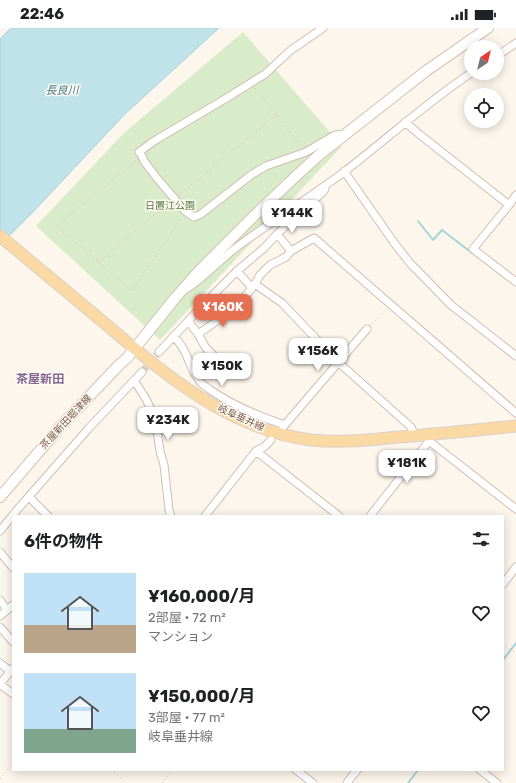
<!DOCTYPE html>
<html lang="ja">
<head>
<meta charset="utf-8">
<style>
  :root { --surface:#fff; --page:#f6f6f6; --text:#202124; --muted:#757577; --accent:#e76f51 }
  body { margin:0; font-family:Rubik,"Noto Sans JP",sans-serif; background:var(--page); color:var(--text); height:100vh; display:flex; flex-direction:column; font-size:15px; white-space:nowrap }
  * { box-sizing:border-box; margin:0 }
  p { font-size:13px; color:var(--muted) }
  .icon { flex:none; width:22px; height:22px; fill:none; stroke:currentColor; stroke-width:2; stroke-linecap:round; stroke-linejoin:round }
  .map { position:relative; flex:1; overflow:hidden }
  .panel { position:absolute; left:12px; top:487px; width:492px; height:256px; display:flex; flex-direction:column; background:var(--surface); border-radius:0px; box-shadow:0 2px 10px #0003 }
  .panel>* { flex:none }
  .needle { width:26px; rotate:35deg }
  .fabs { position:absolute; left:464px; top:12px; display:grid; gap:8px }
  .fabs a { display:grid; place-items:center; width:40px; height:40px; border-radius:50%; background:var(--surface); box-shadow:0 2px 10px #0003; font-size:20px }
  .price { position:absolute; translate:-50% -34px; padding:0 9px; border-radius:8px; background:#fff; color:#222; font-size:13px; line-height:26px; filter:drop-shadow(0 1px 2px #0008) }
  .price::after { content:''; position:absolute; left:50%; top:24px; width:12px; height:9px; margin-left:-6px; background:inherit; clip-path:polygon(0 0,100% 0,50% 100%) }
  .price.current { background:var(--accent); color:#fff }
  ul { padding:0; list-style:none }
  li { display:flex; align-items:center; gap:12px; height:100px; padding:0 12px }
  li span { display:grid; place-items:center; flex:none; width:112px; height:80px; border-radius:0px; color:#555 }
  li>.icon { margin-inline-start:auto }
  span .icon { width:48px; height:48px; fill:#fffc; stroke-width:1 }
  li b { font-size:17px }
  h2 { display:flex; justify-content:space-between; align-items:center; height:48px; padding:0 12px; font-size:17px }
  .status { display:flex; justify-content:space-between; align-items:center; height:28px; padding:0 20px; background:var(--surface); direction:ltr }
  .status svg { height:11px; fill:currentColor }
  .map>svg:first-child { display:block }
  .green { fill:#d8ecc9 }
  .water { fill:#bfe3e8; stroke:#a5d3da }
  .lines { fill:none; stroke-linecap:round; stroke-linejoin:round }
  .stream { stroke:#a5d3da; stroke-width:2 }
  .street-tunnel { stroke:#dcd0c4; stroke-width:7; stroke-dasharray:7 3.5; stroke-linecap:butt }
  .street-casing { stroke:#d1beb0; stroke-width:9 }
  .secondary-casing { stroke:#d6c0b0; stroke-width:12 }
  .primary-casing { stroke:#dad1cd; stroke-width:13 }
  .path { stroke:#d9b8a5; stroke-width:1; stroke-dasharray:1 3; stroke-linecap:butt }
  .street { stroke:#fff; stroke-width:7 }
  .secondary { stroke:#fff; stroke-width:10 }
  .primary { stroke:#fbd9a5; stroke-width:11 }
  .labels { text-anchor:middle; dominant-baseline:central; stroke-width:3; stroke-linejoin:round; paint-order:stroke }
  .park-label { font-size:10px; fill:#537a41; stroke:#fffaf3 }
  .street-label { font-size:10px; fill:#7a5c4d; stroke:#fffaf3 }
  .water-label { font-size:11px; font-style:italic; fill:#437c86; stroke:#fffaf3 }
  .quarter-label { font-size:12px; font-weight:bold; fill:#846695; stroke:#fffaf3 }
</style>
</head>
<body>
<div class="status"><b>22:46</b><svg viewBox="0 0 49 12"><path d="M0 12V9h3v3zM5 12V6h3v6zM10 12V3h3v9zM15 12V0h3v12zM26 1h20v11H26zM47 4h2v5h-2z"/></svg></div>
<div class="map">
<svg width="516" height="755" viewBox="0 0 516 755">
  <rect width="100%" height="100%" fill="#fdf6ec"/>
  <!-- green -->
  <path class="green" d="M 243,4 L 342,118 L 160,312 L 36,198 L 124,105 Z"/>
  <!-- water -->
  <path class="water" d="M 11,0 L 219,0 L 125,86 L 32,185 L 0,217 L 0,11 Z"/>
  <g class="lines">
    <!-- stream -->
    <path class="stream" d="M 418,193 L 433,212 L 442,202 L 472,225
      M 503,632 L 516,615
      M 408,755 L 418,742"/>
    <!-- street-tunnel -->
    <path class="street-tunnel" d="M 142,344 L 159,324"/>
    <defs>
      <path id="street" d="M 323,0 L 291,22 L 265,46 L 230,68 L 154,113 L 139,124 L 142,128 L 144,133 L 156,149 L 185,183 L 194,189 L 201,186 L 251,147 L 266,138 L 306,124 L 335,107 L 346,106
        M 497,28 L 516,15
        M 405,94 L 419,106 L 509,177 L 516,167
        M 344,143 L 395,216 L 410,235 L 451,277 L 516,328
        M 509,177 L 473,221 L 516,254
        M 277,206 L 291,223 L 286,229 L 270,237 L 260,247 L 255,256 L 282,275 L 338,334 L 411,399 L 415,408
        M 291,223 L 314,210 L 516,385
        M 237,243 L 252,260
        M 188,260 C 205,248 220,232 237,219 C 272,193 309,170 344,144 C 387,111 426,75 471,45
        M 188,293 L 198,306 C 219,292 240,277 255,256
        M 198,306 L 206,320 L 214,328
        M 173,308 C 187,320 188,337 198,351 C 201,356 205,358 209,361 C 233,378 258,388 285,397
        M 159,324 L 205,275 L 237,243 L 264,220 L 277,206 L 323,164 L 325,161
        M 134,352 L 146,371 L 155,390 L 160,423 L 164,437 L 169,482 L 171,488
        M 283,399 L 367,301
        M 430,407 L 429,413 L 516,481
        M 256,423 L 339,488
        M 29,469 L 48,488
        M 205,488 L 256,423 L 264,419 L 271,412
        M 370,488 L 429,413
        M 0,503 L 17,482 L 89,400 L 142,344
        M 0,524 L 13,540
        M 503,556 L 516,539
        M 0,572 L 7,582
        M 0,588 L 13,577
        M 0,599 L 13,614
        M 0,635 L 10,643
        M 13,640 L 0,656 L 13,666
        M 296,742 L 313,755
        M 480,742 L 497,755
        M 347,755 L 357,742"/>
      <path id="secondary" d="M 0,469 L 61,398 L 120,336 L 127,330 L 176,269 L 199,243 L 254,188 L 296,148 L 319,127 L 426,43 L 488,0"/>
      <path id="primary" d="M 0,208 C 34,236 68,265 102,293 C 163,345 229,402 311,412 C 341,415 370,412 399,409 C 438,406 477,402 516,398"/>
    </defs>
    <!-- street casing -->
    <use href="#street" class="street-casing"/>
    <!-- secondary casing -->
    <use href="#secondary" class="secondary-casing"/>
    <!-- primary casing -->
    <use href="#primary" class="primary-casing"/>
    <!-- path -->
    <path class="path" d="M 255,60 L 301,118
      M 136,133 L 56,198 L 132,263 L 182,189
      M 179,167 L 276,87
      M 98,234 L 169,175
      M 372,296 L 386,281
      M 78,392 L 83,397
      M 503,616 L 516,625
      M 111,742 L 127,755
      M 0,751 L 13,735
      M 162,755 L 172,742"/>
    <!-- street -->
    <use href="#street" class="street"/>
    <!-- secondary -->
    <use href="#secondary" class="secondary"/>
    <!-- primary -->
    <use href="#primary" class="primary"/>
  </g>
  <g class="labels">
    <!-- park labels -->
    <g class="park-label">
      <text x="170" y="178">日置江公園</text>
    </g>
    <!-- street labels -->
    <g class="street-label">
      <text transform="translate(241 390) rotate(25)">岐阜垂井線</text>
      <text transform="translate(66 394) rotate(-47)">茶屋新田堀津線</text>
    </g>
    <!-- water labels -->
    <g class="water-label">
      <text x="62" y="62">長良川</text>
    </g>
    <!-- quarter labels -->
    <g class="quarter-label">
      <text x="40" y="351">茶屋新田</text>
    </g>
  </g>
</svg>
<div class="fabs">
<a><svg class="needle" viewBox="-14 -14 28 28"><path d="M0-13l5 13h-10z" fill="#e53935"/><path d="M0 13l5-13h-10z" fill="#757577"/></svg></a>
<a><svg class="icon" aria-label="locate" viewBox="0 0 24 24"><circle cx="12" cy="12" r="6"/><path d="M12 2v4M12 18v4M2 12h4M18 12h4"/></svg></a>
</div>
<b class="price" style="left:292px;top:206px">¥144K</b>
<b class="price current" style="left:223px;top:300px">¥160K</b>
<b class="price" style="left:318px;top:344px">¥156K</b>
<b class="price" style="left:222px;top:359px">¥150K</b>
<b class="price" style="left:168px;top:413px">¥234K</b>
<b class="price" style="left:407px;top:456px">¥181K</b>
<section class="panel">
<h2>6件の物件<svg class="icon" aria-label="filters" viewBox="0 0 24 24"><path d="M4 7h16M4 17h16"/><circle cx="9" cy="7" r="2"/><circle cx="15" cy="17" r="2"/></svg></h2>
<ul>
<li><span style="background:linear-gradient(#bfe0f5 65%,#b9a48a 0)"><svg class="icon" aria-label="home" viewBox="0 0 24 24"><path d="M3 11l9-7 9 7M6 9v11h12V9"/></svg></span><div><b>¥160,000/月</b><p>2部屋 · 72 m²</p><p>マンション</p></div><svg class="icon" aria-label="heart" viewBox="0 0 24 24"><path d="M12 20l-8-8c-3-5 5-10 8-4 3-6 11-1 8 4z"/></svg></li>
<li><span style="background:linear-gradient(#bfe0f5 70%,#7fa58c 0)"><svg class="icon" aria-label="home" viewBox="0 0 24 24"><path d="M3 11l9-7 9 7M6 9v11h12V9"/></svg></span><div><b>¥150,000/月</b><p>3部屋 · 77 m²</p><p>岐阜垂井線</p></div><svg class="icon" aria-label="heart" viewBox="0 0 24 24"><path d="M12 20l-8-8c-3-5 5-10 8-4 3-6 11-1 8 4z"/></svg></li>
</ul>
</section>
</div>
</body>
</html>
